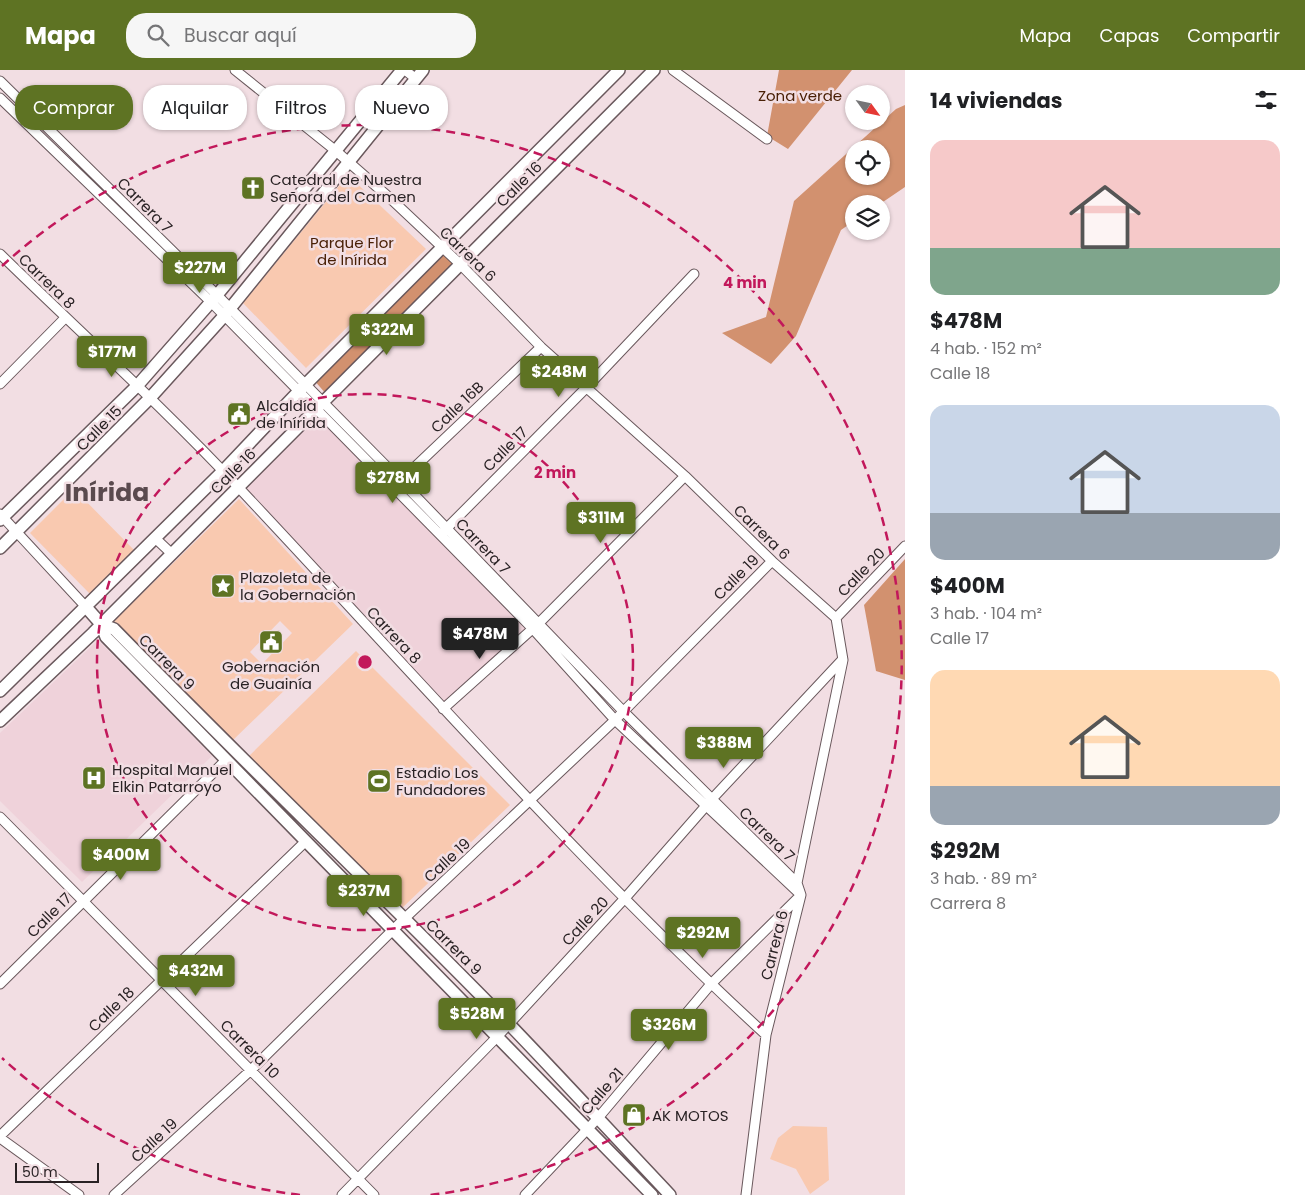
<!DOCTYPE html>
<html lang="es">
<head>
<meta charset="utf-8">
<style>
  :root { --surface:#fff; --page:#f6f6f6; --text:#202124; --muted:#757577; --accent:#5e7323 }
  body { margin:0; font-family:Poppins,sans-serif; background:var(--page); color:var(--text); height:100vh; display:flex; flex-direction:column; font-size:19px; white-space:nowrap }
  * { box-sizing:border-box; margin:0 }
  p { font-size:16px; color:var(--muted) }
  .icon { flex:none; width:28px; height:28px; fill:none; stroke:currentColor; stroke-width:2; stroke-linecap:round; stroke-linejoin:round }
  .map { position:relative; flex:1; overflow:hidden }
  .side { display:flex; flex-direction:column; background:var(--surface); width:400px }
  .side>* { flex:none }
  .hud { position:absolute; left:15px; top:15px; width:475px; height:45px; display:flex; gap:10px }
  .needle { width:32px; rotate:123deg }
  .tools { position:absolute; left:845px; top:15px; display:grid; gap:10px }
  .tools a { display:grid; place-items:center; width:45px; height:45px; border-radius:50%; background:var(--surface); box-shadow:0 1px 4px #0004; font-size:25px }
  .scale { position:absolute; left:15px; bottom:12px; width:84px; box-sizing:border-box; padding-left:5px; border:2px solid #292224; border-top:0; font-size:14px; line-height:18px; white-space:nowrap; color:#292224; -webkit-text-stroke:4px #f2dee3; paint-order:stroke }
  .price { position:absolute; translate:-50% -42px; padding:0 11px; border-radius:5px; background:var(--accent); color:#fff; font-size:16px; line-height:32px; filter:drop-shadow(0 1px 2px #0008) }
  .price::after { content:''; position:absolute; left:50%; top:30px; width:15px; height:11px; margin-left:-8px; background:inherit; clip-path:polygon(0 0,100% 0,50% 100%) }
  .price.selected { background:#222; color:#fff }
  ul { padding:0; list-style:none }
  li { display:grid; align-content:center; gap:10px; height:265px; padding:0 25px }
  li span { display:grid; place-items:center; height:155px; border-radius:15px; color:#555 }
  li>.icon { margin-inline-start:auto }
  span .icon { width:90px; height:90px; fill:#fffc; stroke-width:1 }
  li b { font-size:21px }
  h2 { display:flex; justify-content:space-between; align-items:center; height:60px; padding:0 25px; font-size:21px }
  .tag { padding:0 18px; border-radius:20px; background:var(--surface); box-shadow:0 1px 4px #0004; font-size:18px; line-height:45px }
  .tag.selected { background:var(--accent); color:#fff }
  header { display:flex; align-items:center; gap:30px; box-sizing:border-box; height:70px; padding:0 25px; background:var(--accent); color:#fff }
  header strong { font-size:24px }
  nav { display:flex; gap:28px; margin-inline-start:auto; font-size:18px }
  .search { width:350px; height:45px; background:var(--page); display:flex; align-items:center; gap:12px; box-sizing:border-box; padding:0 18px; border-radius:20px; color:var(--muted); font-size:19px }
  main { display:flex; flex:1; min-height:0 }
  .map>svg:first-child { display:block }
  .built { fill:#efd2da }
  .green { fill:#f9c9b0; fill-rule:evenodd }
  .forest { fill:#d2916f; fill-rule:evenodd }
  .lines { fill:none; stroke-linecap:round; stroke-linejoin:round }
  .minor-casing { stroke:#69585c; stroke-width:11 }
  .tertiary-casing { stroke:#69585c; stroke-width:14 }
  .minor { stroke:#fff; stroke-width:9 }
  .tertiary { stroke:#fff; stroke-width:11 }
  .ring { fill:none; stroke:#c2185b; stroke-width:2.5; stroke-dasharray:9 6 }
  .labels { text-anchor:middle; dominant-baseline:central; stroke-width:5; stroke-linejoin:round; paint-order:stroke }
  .park-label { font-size:15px; fill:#492006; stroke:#f2dee3 }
  .poi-label { font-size:15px; fill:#292224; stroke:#f2dee3; text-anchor:start }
  .street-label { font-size:15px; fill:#292224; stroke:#f2dee3 }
  .town-label { font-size:25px; font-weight:bold; fill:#5a4a4e; stroke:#f2dee3 }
  .centre { fill:#c2185b; stroke:#f2dee3; stroke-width:2.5 }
  .ring-label { font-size:15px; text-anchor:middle; font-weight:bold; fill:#c2185b; stroke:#f2dee3; stroke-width:5; stroke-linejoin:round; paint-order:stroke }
</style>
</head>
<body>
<header>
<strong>Mapa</strong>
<div class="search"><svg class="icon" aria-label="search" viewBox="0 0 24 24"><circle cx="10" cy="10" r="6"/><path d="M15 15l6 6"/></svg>Buscar aquí</div>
<nav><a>Mapa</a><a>Capas</a><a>Compartir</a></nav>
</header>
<main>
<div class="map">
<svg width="905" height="1125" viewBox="0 0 905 1125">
  <rect width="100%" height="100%" fill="#f2dee3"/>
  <!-- built -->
  <path class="built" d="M 318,346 L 528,559 L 444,640 L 239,423 Z
    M 98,570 L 212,686 L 82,812 L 0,731 L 0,663 Z"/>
  <!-- green -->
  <path class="green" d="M 348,105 L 426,179 L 306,298 L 243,233 Z
    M 74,419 L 134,480 L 90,524 L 30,463 Z
    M 239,429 L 353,554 L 233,670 L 114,551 ZM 280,551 L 292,563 L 262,594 L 250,582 Z
    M 356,581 L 510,735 L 401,839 L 248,687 Z
    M 793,1056 L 827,1057 L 829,1110 L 810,1124 L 796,1099 L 770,1089 L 778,1068 Z"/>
  <!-- forest -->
  <path class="forest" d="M 779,0 L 852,0 L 788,79 L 767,66 Z
    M 905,35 L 905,117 L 880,134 L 854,134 L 854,151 L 841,160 L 796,266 L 771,294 L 722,263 L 766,247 L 794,131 L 896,39 ZM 854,79 L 881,79 L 881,106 L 854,106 Z
    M 443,181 L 458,194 L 327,325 L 313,309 Z
    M 905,489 L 905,610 L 876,601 L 864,535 Z"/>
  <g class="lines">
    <defs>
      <path id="minor" d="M 235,0 L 336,81 L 392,130 L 460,194 L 541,277 L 685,406 L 772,491 L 836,548 L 843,590 L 797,813 L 801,825 L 766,965 L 746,1125
        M 405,0 L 416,9
        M 673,0 L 767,69
        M 0,11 L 217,225 L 401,411 L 623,641 L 797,813
        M 0,28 L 211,232 L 533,559 L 615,650 L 801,825 L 711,914 L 598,1048 L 525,1125
        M 0,184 C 80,262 163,337 240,419 C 413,603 580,794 766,965
        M 0,314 L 65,248
        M 398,413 L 541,277
        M 0,444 L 86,537
        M 443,462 L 586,318 L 694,204
        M 155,468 L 172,484
        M 836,548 L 905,476
        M 443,639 L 539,553 L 685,406
        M 0,747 L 374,1125
        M 0,914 L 225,691
        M 0,1066 L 306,771
        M 0,1068 L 79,1125
        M 114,1125 L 251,1000 L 404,849 L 615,650 L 772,491
        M 342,1125 L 498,966 L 626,827 L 712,729 L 842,590"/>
      <path id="tertiary" d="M 0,450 L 137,316 L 217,225 L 402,0
        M 0,478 L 150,328 L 224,246 L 423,0
        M 86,537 L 101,554 L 106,567 L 652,1125
        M 101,554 L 114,559 C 244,692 379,821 509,954 C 563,1010 616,1068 670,1125
        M 0,621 L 223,401 L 298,322 L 619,0
        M 0,651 L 93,563 L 654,0"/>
    </defs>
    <!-- minor casing -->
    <use href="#minor" class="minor-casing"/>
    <!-- tertiary casing -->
    <use href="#tertiary" class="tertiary-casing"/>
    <!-- minor -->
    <use href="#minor" class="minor"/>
    <!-- tertiary -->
    <use href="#tertiary" class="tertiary"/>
  </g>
  <!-- distance rings -->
  <g class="ring">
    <circle cx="365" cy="592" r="268"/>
    <path d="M300 1125A537 537 0 0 1 2 988M2 196A537 537 0 1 1 430 1125"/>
  </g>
  <!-- icons -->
  <defs>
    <symbol id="church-square" viewBox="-11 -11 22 22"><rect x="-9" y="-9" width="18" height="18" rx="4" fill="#5e7323" stroke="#f2dee3"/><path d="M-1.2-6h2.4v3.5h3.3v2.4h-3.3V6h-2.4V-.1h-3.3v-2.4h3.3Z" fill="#fff"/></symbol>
    <symbol id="civic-square" viewBox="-11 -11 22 22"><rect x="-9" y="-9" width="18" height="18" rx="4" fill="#5e7323" stroke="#f2dee3"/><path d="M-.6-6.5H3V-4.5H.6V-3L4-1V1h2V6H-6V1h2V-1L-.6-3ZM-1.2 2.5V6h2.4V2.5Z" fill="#fff"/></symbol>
    <symbol id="sight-square" viewBox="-11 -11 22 22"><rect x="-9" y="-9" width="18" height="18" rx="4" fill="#5e7323" stroke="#f2dee3"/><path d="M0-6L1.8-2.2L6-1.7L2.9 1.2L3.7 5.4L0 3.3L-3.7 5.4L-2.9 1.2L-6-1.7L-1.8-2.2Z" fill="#fff"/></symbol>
    <symbol id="hospital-square" viewBox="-11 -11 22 22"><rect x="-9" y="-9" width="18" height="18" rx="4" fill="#5e7323" stroke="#f2dee3"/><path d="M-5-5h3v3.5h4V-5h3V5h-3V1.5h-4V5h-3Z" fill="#fff"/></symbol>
    <symbol id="stadium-square" viewBox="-11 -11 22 22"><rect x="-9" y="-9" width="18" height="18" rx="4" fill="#5e7323" stroke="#f2dee3"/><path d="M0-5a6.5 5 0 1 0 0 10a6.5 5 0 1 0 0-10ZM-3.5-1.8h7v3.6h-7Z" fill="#fff"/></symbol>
    <symbol id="shop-square" viewBox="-11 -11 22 22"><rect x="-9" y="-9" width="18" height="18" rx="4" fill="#5e7323" stroke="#f2dee3"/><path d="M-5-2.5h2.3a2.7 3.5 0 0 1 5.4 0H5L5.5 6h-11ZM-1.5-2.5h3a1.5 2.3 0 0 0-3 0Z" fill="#fff"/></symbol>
  </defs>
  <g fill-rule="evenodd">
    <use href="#church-square" x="239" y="104" width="28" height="28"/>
    <use href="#civic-square" x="225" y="330" width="28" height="28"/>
    <use href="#sight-square" x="209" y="502" width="28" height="28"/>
    <use href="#civic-square" x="257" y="558" width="28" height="28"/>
    <use href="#hospital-square" x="80" y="694" width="28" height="28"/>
    <use href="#stadium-square" x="365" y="697" width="28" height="28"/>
    <use href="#shop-square" x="620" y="1031" width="28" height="28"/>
  </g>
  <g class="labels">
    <!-- park labels -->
    <g class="park-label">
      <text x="800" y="25">Zona verde</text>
      <text x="352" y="172">Parque Flor<tspan x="352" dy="17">de Inírida</tspan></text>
    </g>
    <!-- poi labels -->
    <g class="poi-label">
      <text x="270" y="109">Catedral de Nuestra<tspan x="270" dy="17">Señora del Carmen</tspan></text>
      <text x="256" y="335">Alcaldía<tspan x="256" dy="17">de Inírida</tspan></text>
      <text x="240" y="507">Plazoleta de<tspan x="240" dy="17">la Gobernación</tspan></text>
      <text x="271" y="596" text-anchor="middle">Gobernación<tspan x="271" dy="17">de Guainía</tspan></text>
      <text x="112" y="699">Hospital Manuel<tspan x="112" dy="17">Elkin Patarroyo</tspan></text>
      <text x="396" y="702">Estadio Los<tspan x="396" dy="17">Fundadores</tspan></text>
      <text x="652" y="1045">AK MOTOS</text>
    </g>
    <!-- street labels -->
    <g class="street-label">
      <text transform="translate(519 114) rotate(-45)">Calle 16</text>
      <text transform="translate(145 135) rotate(45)">Carrera 7</text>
      <text transform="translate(468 184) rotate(44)">Carrera 6</text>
      <text transform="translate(47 211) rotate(44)">Carrera 8</text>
      <text transform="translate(457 337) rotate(-44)">Calle 16B</text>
      <text transform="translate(99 358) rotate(-45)">Calle 15</text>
      <text transform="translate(505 379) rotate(-45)">Calle 17</text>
      <text transform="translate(233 401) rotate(-45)">Calle 16</text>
      <text transform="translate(762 462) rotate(44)">Carrera 6</text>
      <text transform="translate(483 476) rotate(46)">Carrera 7</text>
      <text transform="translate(861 502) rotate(-46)">Calle 20</text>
      <text transform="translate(736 507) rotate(-45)">Calle 19</text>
      <text transform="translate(394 565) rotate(47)">Carrera 8</text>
      <text transform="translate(167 592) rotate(45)">Carrera 9</text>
      <text transform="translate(767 764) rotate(44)">Carrera 7</text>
      <text transform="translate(447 790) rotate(-43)">Calle 19</text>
      <text transform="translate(49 845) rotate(-45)">Calle 17</text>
      <text transform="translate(585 851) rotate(-47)">Calle 20</text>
      <text transform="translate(774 875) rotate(-76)">Carrera 6</text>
      <text transform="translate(454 877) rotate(45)">Carrera 9</text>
      <text transform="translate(111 939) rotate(-44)">Calle 18</text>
      <text transform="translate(250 979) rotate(45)">Carrera 10</text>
      <text transform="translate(602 1021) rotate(-49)">Calle 21</text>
      <text transform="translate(154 1070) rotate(-43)">Calle 19</text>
    </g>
    <!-- town labels -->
    <g class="town-label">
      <text x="107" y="422">Inírida</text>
    </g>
  </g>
  <circle cx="365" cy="592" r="8" class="centre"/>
  <g class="ring-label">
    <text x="745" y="218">4 min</text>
    <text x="555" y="408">2 min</text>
  </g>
</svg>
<div class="tools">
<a><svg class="needle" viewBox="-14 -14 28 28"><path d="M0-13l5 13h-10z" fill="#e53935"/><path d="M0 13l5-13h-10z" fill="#757577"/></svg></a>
<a><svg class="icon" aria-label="locate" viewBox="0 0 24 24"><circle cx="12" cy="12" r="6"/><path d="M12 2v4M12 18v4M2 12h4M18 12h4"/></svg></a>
<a><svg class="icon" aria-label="layers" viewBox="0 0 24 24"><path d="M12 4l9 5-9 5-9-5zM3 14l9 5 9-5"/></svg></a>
</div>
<div class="scale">50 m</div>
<b class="price" style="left:200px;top:224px">$227M</b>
<b class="price" style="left:387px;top:286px">$322M</b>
<b class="price" style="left:112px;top:308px">$177M</b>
<b class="price" style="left:559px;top:328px">$248M</b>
<b class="price" style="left:393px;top:434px">$278M</b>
<b class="price" style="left:601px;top:474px">$311M</b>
<b class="price selected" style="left:480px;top:590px">$478M</b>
<b class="price" style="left:724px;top:699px">$388M</b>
<b class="price" style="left:121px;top:811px">$400M</b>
<b class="price" style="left:364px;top:847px">$237M</b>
<b class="price" style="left:703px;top:889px">$292M</b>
<b class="price" style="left:196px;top:927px">$432M</b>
<b class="price" style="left:477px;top:970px">$528M</b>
<b class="price" style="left:669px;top:981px">$326M</b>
<div class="hud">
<a class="tag selected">Comprar</a>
<a class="tag">Alquilar</a>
<a class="tag">Filtros</a>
<a class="tag">Nuevo</a>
</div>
</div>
<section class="side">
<h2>14 viviendas<svg class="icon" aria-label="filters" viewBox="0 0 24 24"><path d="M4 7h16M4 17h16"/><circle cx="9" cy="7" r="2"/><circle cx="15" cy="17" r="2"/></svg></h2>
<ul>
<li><span style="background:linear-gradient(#f6c9c9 70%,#7fa58c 0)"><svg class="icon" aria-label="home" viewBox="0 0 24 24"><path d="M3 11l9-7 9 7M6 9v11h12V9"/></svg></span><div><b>$478M</b><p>4 hab. · 152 m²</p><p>Calle 18</p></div></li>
<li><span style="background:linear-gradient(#c9d6e8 70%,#9aa5b1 0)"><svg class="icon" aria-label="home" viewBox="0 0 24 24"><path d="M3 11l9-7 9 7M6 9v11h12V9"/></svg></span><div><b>$400M</b><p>3 hab. · 104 m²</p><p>Calle 17</p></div></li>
<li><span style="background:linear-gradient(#ffd9b3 75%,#9aa5b1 0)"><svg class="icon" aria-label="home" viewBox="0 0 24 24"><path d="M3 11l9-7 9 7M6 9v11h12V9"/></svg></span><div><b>$292M</b><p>3 hab. · 89 m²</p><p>Carrera 8</p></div></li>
</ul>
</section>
</main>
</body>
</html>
